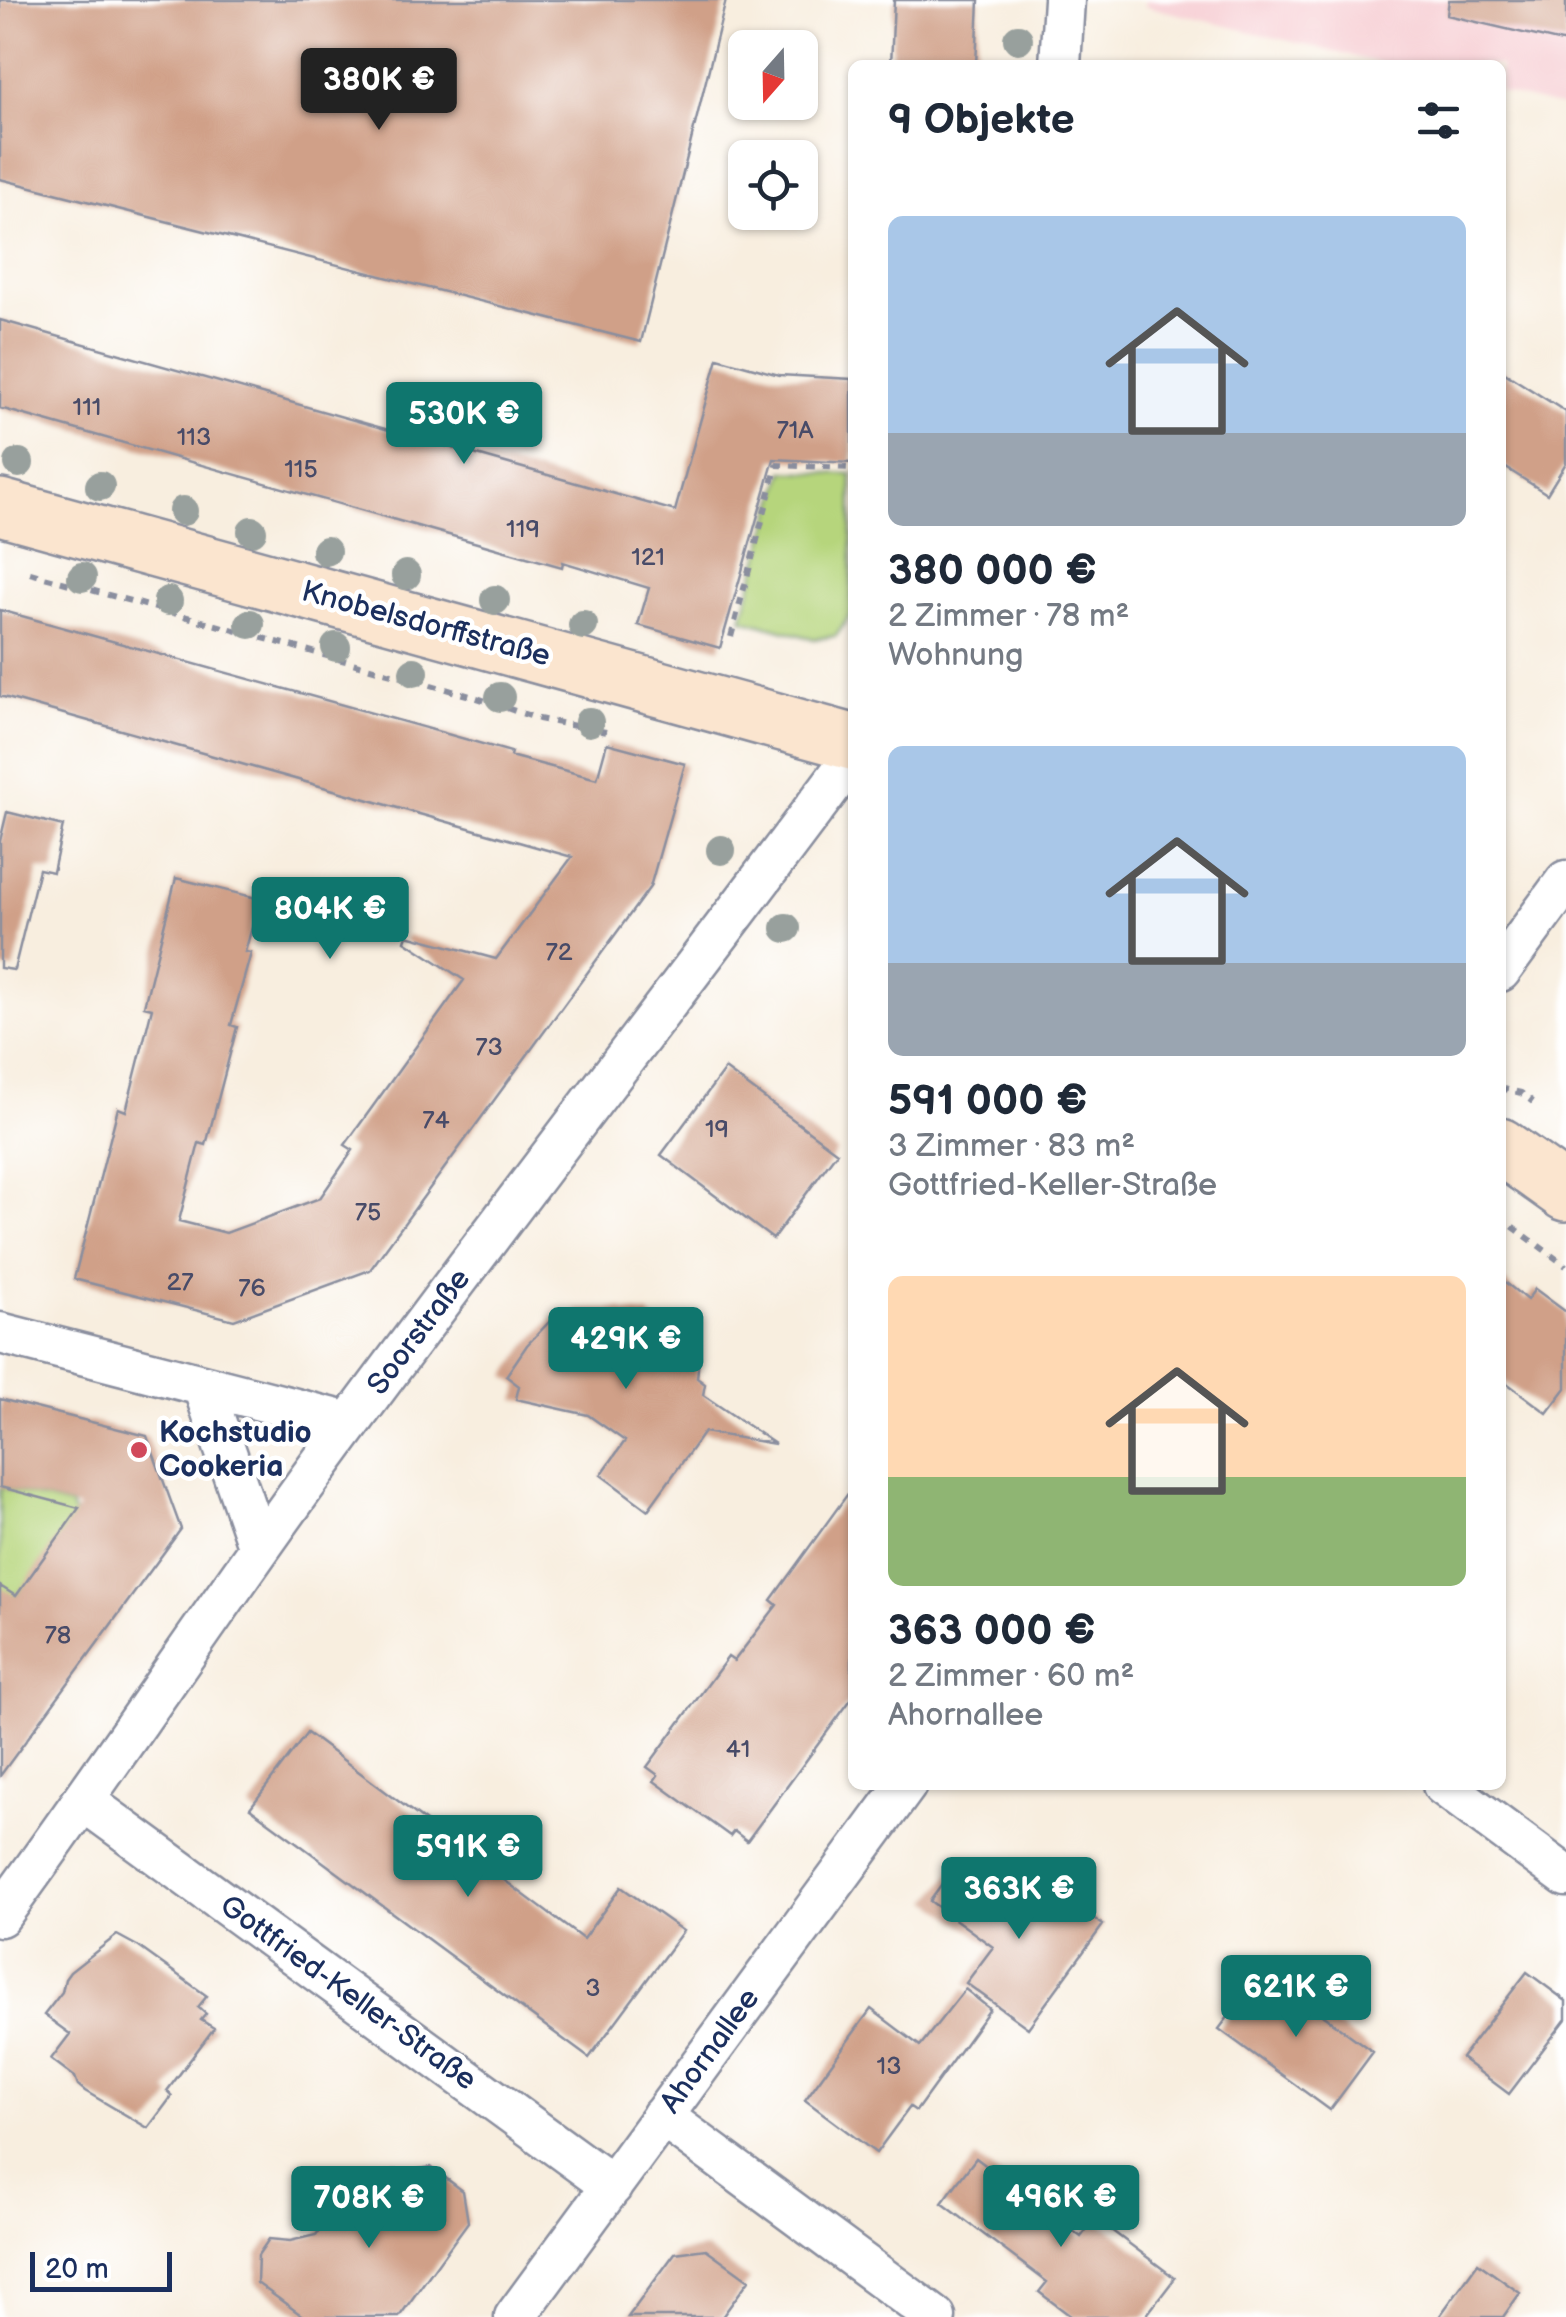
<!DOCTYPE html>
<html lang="de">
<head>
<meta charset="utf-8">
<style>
  :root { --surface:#fff; --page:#f6f6f7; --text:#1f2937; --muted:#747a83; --accent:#0f766e }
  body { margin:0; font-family:"Balsamiq Sans",sans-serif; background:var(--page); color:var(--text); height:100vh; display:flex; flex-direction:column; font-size:38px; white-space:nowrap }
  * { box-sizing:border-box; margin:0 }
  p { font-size:32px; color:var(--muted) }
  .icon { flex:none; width:55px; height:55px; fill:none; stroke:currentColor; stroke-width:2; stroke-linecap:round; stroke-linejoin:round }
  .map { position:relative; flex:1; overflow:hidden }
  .sheet { position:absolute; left:848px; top:60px; width:658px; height:1730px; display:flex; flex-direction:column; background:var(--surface); border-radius:15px; box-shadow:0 2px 8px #0004 }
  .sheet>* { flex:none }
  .needle { width:65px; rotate:200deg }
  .controls { position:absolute; left:728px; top:30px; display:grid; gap:20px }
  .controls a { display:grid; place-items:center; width:90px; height:90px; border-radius:15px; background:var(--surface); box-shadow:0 2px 8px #0004; font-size:50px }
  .scale { position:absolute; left:30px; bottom:25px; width:142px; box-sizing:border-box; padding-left:10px; border:5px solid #1b2f5e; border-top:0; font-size:28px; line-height:35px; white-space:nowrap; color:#1b2f5e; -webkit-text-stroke:8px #fff; paint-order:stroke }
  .price { position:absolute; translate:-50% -85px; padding:0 22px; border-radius:10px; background:var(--accent); color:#fff; font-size:32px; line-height:65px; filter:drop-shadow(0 2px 5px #0008) }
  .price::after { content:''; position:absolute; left:50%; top:60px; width:30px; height:22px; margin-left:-15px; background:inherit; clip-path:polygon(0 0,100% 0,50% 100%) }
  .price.current { background:#222; color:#fff }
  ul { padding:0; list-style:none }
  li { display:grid; align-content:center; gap:20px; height:530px; padding:0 40px }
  li span { display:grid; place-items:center; height:310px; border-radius:15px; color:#555 }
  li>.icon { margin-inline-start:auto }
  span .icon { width:180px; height:180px; fill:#fffc; stroke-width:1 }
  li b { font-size:42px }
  h2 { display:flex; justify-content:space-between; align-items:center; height:120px; padding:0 40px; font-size:42px }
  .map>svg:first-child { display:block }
  .built { fill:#f7cfd4 }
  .green { fill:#b6d57c; stroke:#68826d; stroke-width:2.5 }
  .building { fill:#d0a088 }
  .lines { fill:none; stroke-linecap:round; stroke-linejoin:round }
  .street-casing { stroke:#8a8e9e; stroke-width:45 }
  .secondary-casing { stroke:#8a8e9e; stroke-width:60 }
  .path { stroke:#8a8e9e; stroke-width:6; stroke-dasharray:8 8; stroke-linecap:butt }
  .street { stroke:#fff; stroke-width:40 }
  .secondary { stroke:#fbe5cf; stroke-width:55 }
  .tree { fill:#98a09d }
  .poi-dot { fill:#d1495b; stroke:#fff; stroke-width:4 }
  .labels { text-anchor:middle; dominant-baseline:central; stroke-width:9; stroke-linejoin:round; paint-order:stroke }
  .number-label { font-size:25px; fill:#484b68 }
  .street-label { font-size:30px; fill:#1b2f5e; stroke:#fff }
  .poi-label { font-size:30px; font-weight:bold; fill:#1b2f5e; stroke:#fff; text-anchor:start }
</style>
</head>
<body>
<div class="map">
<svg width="1566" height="2317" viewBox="0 0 1566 2317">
  <rect width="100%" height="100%" fill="#fff"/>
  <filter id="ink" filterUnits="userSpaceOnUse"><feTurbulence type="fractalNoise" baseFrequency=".01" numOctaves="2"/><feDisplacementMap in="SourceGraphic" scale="20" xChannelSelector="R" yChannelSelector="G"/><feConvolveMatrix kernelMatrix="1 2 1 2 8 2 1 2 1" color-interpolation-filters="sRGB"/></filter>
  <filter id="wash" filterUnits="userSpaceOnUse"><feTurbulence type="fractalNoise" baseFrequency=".0048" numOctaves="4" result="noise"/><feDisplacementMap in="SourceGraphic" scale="40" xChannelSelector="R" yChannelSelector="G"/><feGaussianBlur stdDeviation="2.25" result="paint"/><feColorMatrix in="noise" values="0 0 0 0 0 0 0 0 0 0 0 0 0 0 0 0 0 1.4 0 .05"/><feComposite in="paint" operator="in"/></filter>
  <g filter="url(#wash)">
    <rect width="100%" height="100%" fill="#f8eedf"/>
    <!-- built -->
    <path class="built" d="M 1145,0 L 1566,0 L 1566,108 L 1500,92 L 1500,65 L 1388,65 L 1145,6 Z"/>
    <!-- green -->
    <path class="green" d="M 784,471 L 852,474 L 852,613 L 836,636 L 814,639 L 742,619 Z
      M 0,1487 L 71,1506 L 79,1524 L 16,1596 L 0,1607 Z"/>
    <g id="blocks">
      <!-- building -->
      <path class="building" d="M 0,0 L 726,0 L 641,342 L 0,179 Z
        M 894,0 L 979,0 L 976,65 L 891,65 Z
        M 1449,0 L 1566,0 L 1566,43 L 1447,15 Z
        M 0,320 L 675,511 L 718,358 L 779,375 L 852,379 L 852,463 L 774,459 L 720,648 L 638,625 L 649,588 L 563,562 L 562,567 L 0,408 Z
        M 1500,370 L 1566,412 L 1566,463 L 1547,494 L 1500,464 Z
        M 0,610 L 426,728 L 511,752 L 510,756 L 597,779 L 607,743 L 685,764 L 650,887 L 370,1270 L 234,1320 L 74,1279 L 118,1108 L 126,1111 L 152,1008 L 144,1006 L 176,878 L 260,899 L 245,952 L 251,953 L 231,1025 L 237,1027 L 206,1145 L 199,1143 L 179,1221 L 226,1233 L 320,1198 L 353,1150 L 345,1145 L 464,980 L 405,941 L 407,935 L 496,959 L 572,857 L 0,696 Z
        M 7,812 L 63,826 L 53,872 L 39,869 L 14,970 L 0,968 L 0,841 Z
        M 725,1069 L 837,1152 L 773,1239 L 661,1155 Z
        M 1500,1278 L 1527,1300 L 1535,1289 L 1566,1312 L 1566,1388 L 1547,1413 L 1500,1378 Z
        M 622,1309 L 625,1312 L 648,1314 L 665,1328 L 668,1326 L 699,1359 L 697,1378 L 705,1384 L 703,1395 L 775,1444 L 704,1432 L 648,1510 L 601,1475 L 625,1441 L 588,1415 L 516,1399 L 519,1386 L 506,1376 L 527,1345 L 553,1318 L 576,1315 L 578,1310 Z
        M 0,1399 L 147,1436 L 181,1529 L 0,1776 L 0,1586 L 16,1596 L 79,1508 L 0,1487 Z
        M 852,1488 L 852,1698 L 747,1841 L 734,1831 L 730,1836 L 654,1781 L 658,1775 L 647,1767 L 728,1657 L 734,1661 L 777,1605 L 771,1600 Z
        M 307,1733 L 583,1939 L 621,1887 L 683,1931 L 589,2058 L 250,1808 Z
        M 955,1867 L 1018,1913 L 1041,1880 L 1103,1925 L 1028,2028 L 966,1983 L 993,1947 L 930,1901 Z
        M 117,1935 L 139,1947 L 207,1996 L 198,2007 L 206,2014 L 201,2020 L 214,2028 L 167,2091 L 172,2096 L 148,2128 L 85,2091 L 78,2085 L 75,2077 L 51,2059 L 70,2034 L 44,2015 L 62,1992 L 65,1979 L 70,1972 Z
        M 1263,1971 L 1373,2052 L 1330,2110 L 1219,2029 Z
        M 1527,1972 L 1566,2001 L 1566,2019 L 1509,2094 L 1461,2058 Z
        M 965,1989 L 990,2009 L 916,2111 L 910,2107 L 876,2153 L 805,2100 L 871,2009 L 920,2046 Z
        M 976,2158 L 1081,2237 L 1095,2218 L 1175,2278 L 1145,2317 L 1072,2317 L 1039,2292 L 1047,2282 L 942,2203 Z
        M 431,2167 L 463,2191 L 468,2222 L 399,2317 L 304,2317 L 257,2283 L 258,2255 L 269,2239 L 290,2241 L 316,2235 L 333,2212 L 364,2208 L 392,2170 L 412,2170 Z
        M 706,2249 L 749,2280 L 722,2317 L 628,2317 L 675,2253 Z
        M 1478,2263 L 1520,2293 L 1503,2317 L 1439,2317 Z"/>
    </g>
  </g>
  <g filter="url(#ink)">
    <use href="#blocks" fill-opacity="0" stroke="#8a8e9e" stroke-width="2.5"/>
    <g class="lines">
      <defs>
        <path id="street" d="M 1060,65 L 1064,0
          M 1500,971 L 1566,881
          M 0,1333 L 350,1423
          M 203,1386 L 259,1548
          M 1443,1785 L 1566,1876
          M 84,1801 L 612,2186
          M 0,1916 C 120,1753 230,1584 351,1422 C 516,1199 686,980 852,758
          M 662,2116 L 935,2317
          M 515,2317 L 906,1785"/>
        <path id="secondary" d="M 0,507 L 852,742
          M 1500,1146 L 1566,1193"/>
      </defs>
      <!-- street casing -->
      <use href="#street" class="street-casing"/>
      <!-- secondary casing -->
      <use href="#secondary" class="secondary-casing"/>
      <!-- path -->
      <path class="path" d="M 30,573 L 474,697 L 539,719 L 606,732
        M 731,637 L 777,465 L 852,468
        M 1500,1088 L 1521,1093 L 1533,1102
        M 1500,1217 L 1566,1266"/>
      <!-- street -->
      <use href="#street" class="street"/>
      <!-- secondary -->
      <use href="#secondary" class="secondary"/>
    </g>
    <!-- trees -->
    <g class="tree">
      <circle cx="1018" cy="39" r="15"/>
      <circle cx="19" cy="463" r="15"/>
      <circle cx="100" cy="486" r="15"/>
      <circle cx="183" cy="511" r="15"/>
      <circle cx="252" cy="531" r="15"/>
      <circle cx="326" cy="551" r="15"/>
      <circle cx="406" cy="575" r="15"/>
      <circle cx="82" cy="577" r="15"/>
      <circle cx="495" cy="600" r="15"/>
      <circle cx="168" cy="601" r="15"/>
      <circle cx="250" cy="624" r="15"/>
      <circle cx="583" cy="625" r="15"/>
      <circle cx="336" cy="647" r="15"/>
      <circle cx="414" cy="672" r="15"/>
      <circle cx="500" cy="697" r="15"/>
      <circle cx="589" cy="722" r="15"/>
      <circle cx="721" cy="850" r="15"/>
      <circle cx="786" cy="928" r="15"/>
    </g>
  </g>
  <!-- markers -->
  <circle class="poi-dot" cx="139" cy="1450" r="10"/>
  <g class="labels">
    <!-- number labels -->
    <g class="number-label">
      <text x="87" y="407">111</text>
      <text x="795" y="430">71A</text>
      <text x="194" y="437">113</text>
      <text x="301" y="469">115</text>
      <text x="523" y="529">119</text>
      <text x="648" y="557">121</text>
      <text x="559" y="952">72</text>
      <text x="489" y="1047">73</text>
      <text x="436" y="1120">74</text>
      <text x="717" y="1129">19</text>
      <text x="368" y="1212">75</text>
      <text x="180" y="1282">27</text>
      <text x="252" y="1288">76</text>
      <text x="58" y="1635">78</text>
      <text x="738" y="1749">41</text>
      <text x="593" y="1988">3</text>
      <text x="889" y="2066">13</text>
    </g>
    <!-- street labels -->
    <g class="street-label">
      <text transform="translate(426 624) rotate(15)">Knobelsdorffstraße</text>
      <text transform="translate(419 1332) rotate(-53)">Soorstraße</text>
      <text transform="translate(348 1993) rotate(36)">Gottfried-Keller-Straße</text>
      <text transform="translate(710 2051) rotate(-54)">Ahornallee</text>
    </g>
    <!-- poi labels -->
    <g class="poi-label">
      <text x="159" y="1433">Kochstudio<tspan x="159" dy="34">Cookeria</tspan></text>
    </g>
  </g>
</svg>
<div class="controls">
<a><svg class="needle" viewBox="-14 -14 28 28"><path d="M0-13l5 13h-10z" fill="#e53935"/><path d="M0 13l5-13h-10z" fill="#747a83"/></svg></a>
<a><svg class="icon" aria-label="locate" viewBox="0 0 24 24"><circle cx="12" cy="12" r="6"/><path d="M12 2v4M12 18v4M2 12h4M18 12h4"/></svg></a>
</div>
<div class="scale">20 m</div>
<b class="price current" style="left:379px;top:133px">380K €</b>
<b class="price" style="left:464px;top:467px">530K €</b>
<b class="price" style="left:330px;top:962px">804K €</b>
<b class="price" style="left:626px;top:1392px">429K €</b>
<b class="price" style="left:468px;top:1900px">591K €</b>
<b class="price" style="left:1019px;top:1942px">363K €</b>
<b class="price" style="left:1296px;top:2040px">621K €</b>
<b class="price" style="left:1061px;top:2250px">496K €</b>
<b class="price" style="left:369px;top:2251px">708K €</b>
<section class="sheet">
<h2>9 Objekte<svg class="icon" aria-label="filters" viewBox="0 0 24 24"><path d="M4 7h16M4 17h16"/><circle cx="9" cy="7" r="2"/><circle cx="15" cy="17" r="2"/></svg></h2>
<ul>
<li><span style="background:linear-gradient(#a9c7e8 70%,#9aa5b1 0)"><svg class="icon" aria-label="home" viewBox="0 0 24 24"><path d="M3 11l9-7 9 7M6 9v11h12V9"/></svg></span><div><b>380 000 €</b><p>2 Zimmer · 78 m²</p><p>Wohnung</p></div></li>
<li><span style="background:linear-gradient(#a9c7e8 70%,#9aa5b1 0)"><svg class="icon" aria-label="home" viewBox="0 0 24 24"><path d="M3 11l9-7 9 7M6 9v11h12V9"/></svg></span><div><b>591 000 €</b><p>3 Zimmer · 83 m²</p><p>Gottfried-Keller-Straße</p></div></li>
<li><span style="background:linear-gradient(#ffd9b3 65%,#8fb573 0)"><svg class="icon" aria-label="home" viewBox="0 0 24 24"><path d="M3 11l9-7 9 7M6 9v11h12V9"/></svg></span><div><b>363 000 €</b><p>2 Zimmer · 60 m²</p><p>Ahornallee</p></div></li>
</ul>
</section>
</div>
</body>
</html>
